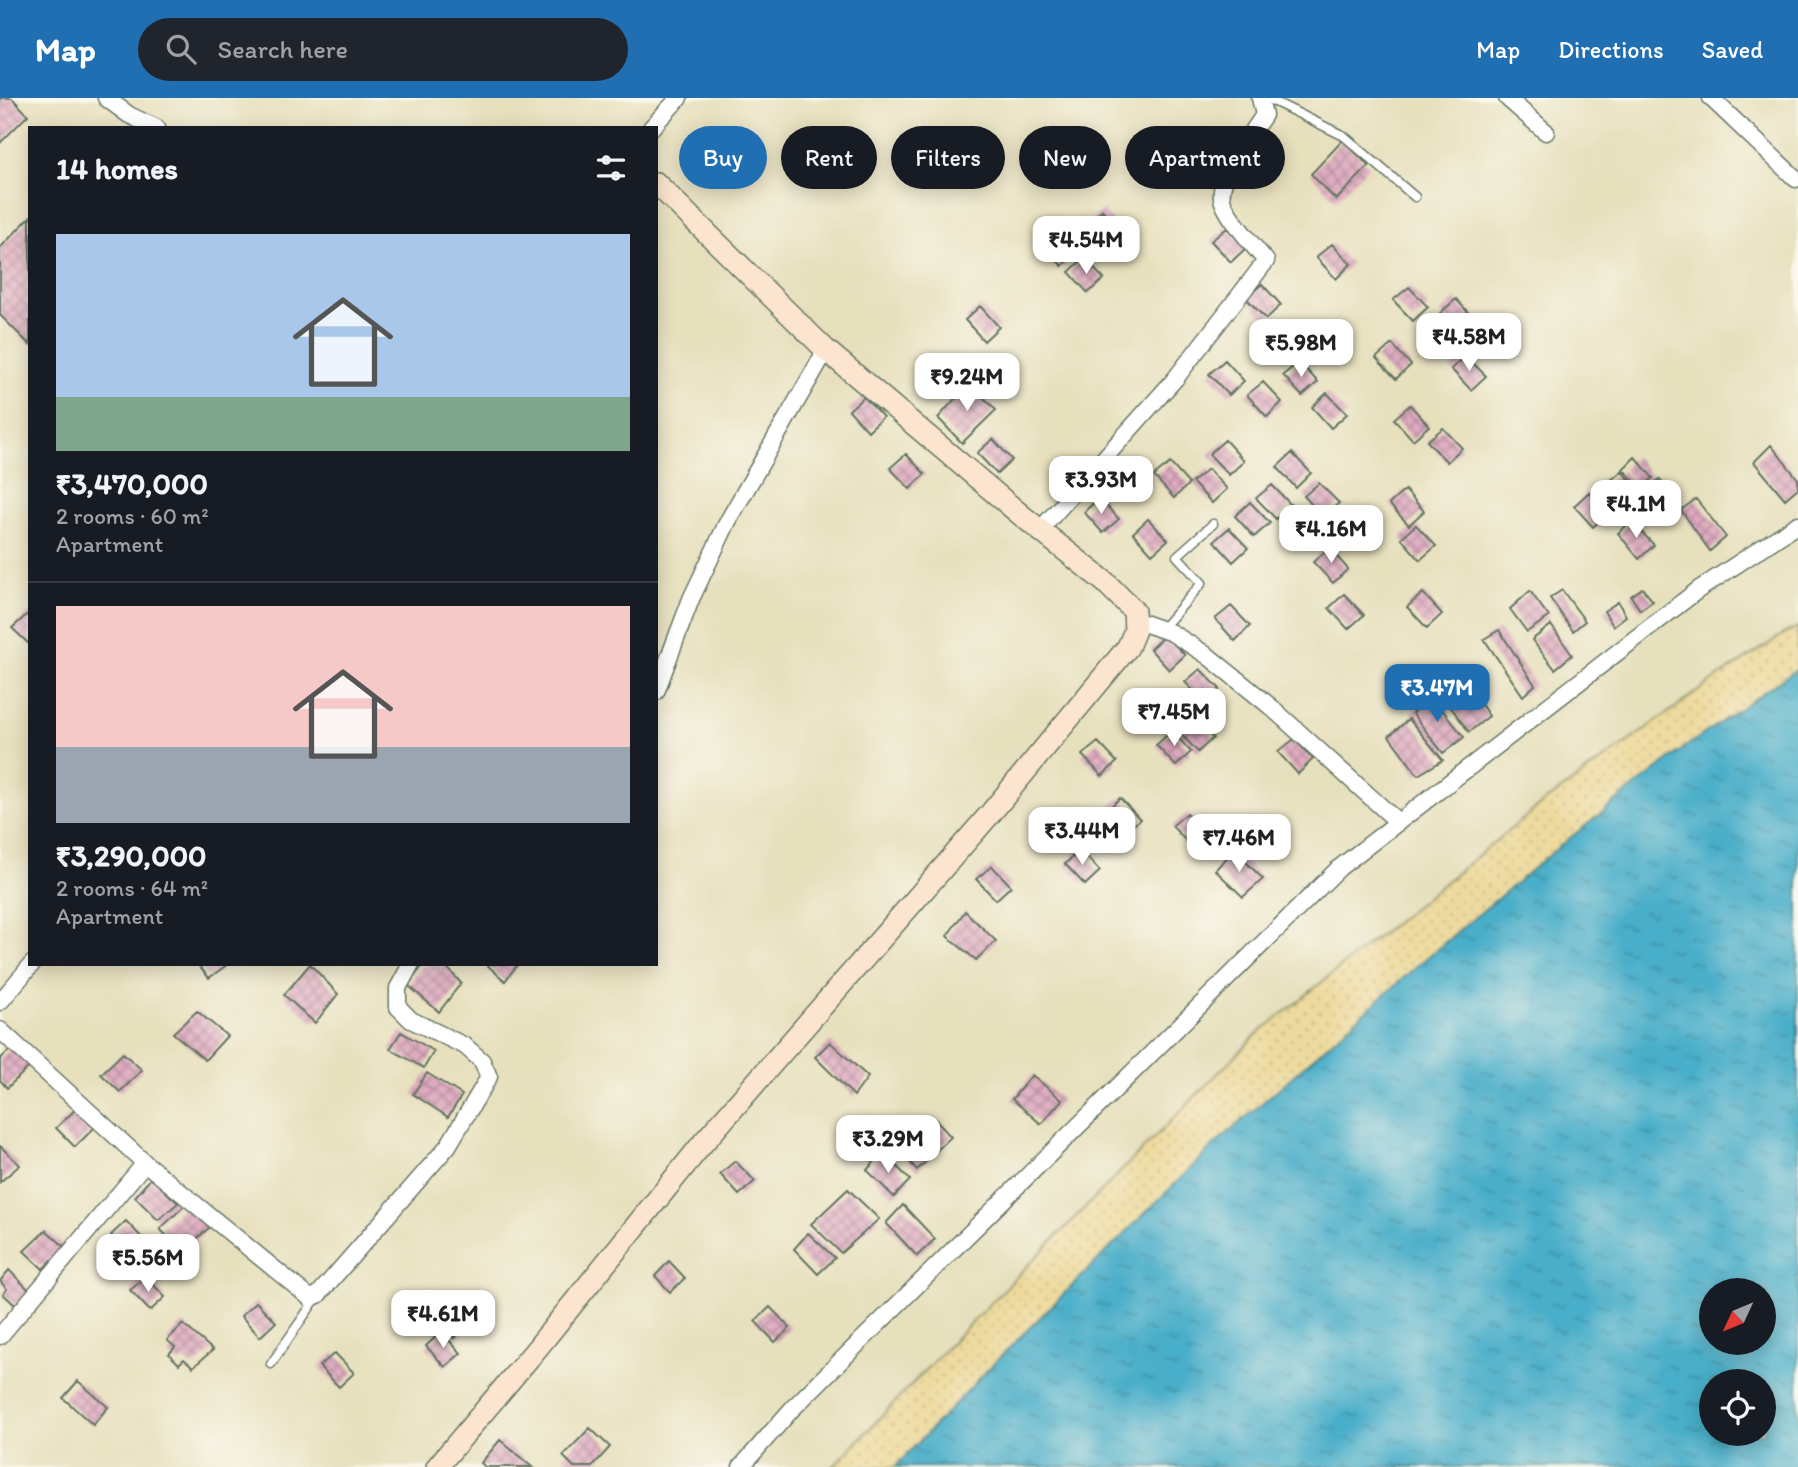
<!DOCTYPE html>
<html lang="en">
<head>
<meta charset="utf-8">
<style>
  :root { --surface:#171b24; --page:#20242c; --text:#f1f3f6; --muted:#9ea1a6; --line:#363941; --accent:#1f6fb2 }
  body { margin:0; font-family:Itim,sans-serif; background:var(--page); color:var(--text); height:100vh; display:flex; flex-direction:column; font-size:26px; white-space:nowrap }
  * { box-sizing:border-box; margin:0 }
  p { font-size:23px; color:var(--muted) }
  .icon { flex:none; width:38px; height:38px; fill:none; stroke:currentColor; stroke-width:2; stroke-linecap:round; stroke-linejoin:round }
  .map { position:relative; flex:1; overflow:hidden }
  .details { position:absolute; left:28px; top:28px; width:630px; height:840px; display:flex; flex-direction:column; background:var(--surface); border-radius:0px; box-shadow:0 4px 18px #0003 }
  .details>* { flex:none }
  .hud { position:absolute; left:679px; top:28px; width:665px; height:63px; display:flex; gap:14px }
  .needle { width:46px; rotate:226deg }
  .tools { position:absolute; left:1699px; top:1180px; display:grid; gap:14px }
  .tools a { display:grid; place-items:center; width:77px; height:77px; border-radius:50%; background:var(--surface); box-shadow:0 4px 18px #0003; font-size:35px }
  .price { position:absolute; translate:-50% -60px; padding:0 16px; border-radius:14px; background:#fff; color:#222; font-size:23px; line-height:46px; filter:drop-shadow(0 2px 4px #0008) }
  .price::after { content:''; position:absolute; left:50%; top:42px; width:21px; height:16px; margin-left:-10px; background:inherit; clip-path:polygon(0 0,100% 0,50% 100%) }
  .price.selected { background:var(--accent); color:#fff }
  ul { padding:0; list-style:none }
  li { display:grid; align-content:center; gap:14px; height:371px; padding:0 28px }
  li+li { border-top:2px solid var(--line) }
  li span { display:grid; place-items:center; height:217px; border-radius:0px; color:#555 }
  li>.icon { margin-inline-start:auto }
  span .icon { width:126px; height:126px; fill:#fffc; stroke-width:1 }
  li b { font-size:30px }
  h2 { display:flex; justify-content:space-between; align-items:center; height:84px; padding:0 28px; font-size:30px }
  .chip { padding:0 24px; border-radius:32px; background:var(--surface); box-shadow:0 4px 18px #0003; font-size:24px; line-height:63px }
  .chip.selected { background:var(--accent); color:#fff }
  header { display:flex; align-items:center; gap:42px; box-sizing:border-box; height:98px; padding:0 35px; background:var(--accent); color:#fff }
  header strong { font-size:33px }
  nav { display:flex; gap:38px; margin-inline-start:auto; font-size:24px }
  .search { width:490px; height:63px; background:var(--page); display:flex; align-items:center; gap:18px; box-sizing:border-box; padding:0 24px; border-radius:38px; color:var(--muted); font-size:26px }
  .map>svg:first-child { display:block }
  .sand { fill:url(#sand-dots); stroke:#868c69; stroke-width:2 }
  .water { fill:url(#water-ripples); stroke:#34767e; stroke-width:2; fill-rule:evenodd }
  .building { fill:url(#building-cross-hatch) }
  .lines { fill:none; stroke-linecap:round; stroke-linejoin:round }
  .lane-casing { stroke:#657664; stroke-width:11 }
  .street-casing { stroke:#657664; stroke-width:19 }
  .secondary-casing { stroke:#657664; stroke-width:24 }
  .lane { stroke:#fff; stroke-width:8 }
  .street { stroke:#fff; stroke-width:16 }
  .secondary { stroke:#fce5cf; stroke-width:21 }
</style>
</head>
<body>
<header>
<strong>Map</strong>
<div class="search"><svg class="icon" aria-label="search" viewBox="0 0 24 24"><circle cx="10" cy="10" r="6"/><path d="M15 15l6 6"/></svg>Search here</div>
<nav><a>Map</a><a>Directions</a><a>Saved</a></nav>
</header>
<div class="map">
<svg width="1798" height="1369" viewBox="0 0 1798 1369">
  <defs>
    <pattern id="sand-dots" width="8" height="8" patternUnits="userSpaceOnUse" patternTransform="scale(1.75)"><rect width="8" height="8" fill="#eeda9e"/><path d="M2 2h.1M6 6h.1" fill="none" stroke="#ccbc89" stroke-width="1.8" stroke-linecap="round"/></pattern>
    <pattern id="water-ripples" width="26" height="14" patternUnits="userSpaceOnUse" patternTransform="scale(1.75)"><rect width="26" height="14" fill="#49aec9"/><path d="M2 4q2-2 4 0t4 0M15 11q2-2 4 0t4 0" fill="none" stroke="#3c8fa4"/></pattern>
    <pattern id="building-cross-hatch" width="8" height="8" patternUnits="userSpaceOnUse" patternTransform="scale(1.75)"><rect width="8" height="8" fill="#dfaac0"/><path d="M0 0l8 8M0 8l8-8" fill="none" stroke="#b48c9d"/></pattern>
  </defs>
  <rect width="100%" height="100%" fill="#fbf7ec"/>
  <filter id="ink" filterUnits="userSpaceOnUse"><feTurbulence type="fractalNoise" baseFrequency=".0143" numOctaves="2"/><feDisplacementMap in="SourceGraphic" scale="14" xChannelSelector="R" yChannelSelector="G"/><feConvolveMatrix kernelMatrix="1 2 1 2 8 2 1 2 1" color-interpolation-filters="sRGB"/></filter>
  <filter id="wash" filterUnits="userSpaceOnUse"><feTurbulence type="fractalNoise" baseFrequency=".00686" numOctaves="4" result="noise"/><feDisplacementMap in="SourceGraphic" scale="28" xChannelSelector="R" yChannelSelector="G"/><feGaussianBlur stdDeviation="1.57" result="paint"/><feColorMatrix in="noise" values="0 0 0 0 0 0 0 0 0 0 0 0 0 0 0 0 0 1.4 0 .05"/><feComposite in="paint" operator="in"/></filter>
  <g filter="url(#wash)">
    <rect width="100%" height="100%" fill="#e7e0bd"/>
    <!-- sand -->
    <path class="sand" d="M 1798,529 L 1798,596 L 921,1369 L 833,1369 L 956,1240 L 1254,939 L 1543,705 L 1708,586 L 1787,534 Z"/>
    <!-- water -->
    <path class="water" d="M 1798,570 L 1798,1369 L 895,1369 L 994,1265 L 1209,1052 L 1418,867 L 1566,743 L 1688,647 ZM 1712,1192 L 1764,1192 L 1764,1244 L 1712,1244 ZM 1712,1283 L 1764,1283 L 1764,1335 L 1712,1335 Z"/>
    <g id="blocks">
      <!-- building -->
      <path class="building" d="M 0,0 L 12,0 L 28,17 L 0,45 Z
        M 1343,42 L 1369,68 L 1336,102 L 1311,76 Z
        M 1102,112 L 1122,133 L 1106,147 L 1087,126 Z
        M 30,119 L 30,247 L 0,217 L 0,150 Z
        M 1227,130 L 1246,150 L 1231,164 L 1211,143 Z
        M 1058,134 L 1077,154 L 1062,168 L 1043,147 Z
        M 1332,146 L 1351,166 L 1336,181 L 1316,159 Z
        M 1084,160 L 1104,181 L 1088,195 L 1069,174 Z
        M 1262,186 L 1281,207 L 1266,221 L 1246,200 Z
        M 1409,189 L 1428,209 L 1413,223 L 1393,202 Z
        M 1456,201 L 1475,222 L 1460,236 L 1440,215 Z
        M 980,208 L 999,229 L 984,243 L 965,222 Z
        M 1392,246 L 1411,267 L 1396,281 L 1376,260 Z
        M 1466,258 L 1486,278 L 1471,292 L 1451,271 Z
        M 1225,262 L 1244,283 L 1229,297 L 1209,276 Z
        M 1299,264 L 1318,284 L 1302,298 L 1283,277 Z
        M 1263,284 L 1282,304 L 1267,319 L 1247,297 Z
        M 969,285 L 996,312 L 962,345 L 938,320 Z
        M 1327,295 L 1347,316 L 1331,330 L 1312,309 Z
        M 864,299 L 883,319 L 868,333 L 849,312 Z
        M 1410,307 L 1429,328 L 1413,342 L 1394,321 Z
        M 1443,330 L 1462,350 L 1447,364 L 1427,343 Z
        M 993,341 L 1012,362 L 997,376 L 977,355 Z
        M 1225,342 L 1244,363 L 1229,377 L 1209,356 Z
        M 1771,347 L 1798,381 L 1798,390 L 1785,401 L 1754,364 Z
        M 1292,355 L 1311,375 L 1296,390 L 1277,369 Z
        M 906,356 L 925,376 L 910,391 L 890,370 Z
        M 1635,359 L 1653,380 L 1641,391 L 1623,371 Z
        M 1170,365 L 1189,386 L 1174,400 L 1154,378 Z
        M 1208,371 L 1227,391 L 1212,405 L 1192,384 Z
        M 1622,373 L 1639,393 L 1629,401 L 1611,382 Z
        M 1660,381 L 1675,401 L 1651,423 L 1633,403 Z
        M 1319,385 L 1339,405 L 1323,419 L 1304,398 Z
        M 1272,387 L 1291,407 L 1276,421 L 1256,400 Z
        M 1405,392 L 1424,413 L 1409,427 L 1389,406 Z
        M 1589,394 L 1609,414 L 1593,429 L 1574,408 Z
        M 1099,400 L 1119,421 L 1103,435 L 1084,414 Z
        M 1696,401 L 1726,439 L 1710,453 L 1681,412 Z
        M 1250,404 L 1270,425 L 1254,439 L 1235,418 Z
        M 1148,421 L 1168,442 L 1152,456 L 1133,435 Z
        M 1631,423 L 1654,447 L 1639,461 L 1618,435 Z
        M 1416,427 L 1436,448 L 1420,462 L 1401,440 Z
        M 1229,430 L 1248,450 L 1233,464 L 1214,443 Z
        M 1329,450 L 1348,471 L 1333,485 L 1313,464 Z
        M 1642,490 L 1653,503 L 1640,512 L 1631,498 Z
        M 1562,492 L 1585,523 L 1573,533 L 1550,500 Z
        M 1530,493 L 1549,519 L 1527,534 L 1510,511 Z
        M 1423,495 L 1442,516 L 1427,530 L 1407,509 Z
        M 1344,496 L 1364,517 L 1348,531 L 1329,510 Z
        M 1618,504 L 1626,518 L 1613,528 L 1604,513 Z
        M 1231,508 L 1250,528 L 1235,543 L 1215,521 Z
        M 30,514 L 30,547 L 12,530 Z
        M 1551,527 L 1572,557 L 1555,571 L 1532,542 Z
        M 1499,532 L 1535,587 L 1523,598 L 1484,541 Z
        M 1165,537 L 1185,557 L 1169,572 L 1150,551 Z
        M 1200,571 L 1220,591 L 1205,605 L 1185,584 Z
        M 1457,571 L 1489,618 L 1469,634 L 1436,589 Z
        M 1429,595 L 1464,639 L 1443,655 L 1412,615 Z
        M 1194,620 L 1213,640 L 1198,654 L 1178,633 Z
        M 1409,621 L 1443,662 L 1418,677 L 1389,638 Z
        M 1172,633 L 1191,654 L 1176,668 L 1156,647 Z
        M 1294,641 L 1313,661 L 1298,676 L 1278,654 Z
        M 1098,644 L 1117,664 L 1102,678 L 1082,657 Z
        M 1120,700 L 1140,721 L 1125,735 L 1105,714 Z
        M 1187,715 L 1207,735 L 1192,749 L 1172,728 Z
        M 1080,752 L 1100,773 L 1085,787 L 1065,766 Z
        M 1234,752 L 1263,781 L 1243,799 L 1215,772 Z
        M 992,768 L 1011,788 L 996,802 L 976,781 Z
        M 965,813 L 996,843 L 976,862 L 947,838 Z
        M 197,866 L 228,866 L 209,880 Z
        M 310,866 L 338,896 L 315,925 L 284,897 Z
        M 424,866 L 444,866 L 461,885 L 439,914 L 408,887 Z
        M 486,866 L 518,866 L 505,883 Z
        M 197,913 L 227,938 L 205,962 L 173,935 Z
        M 401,934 L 434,953 L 424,970 L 390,951 Z
        M 830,944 L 868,979 L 854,998 L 815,959 Z
        M 11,951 L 30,968 L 7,990 L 0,982 L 0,961 Z
        M 123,955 L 142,972 L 120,994 L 101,976 Z
        M 427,975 L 462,997 L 448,1019 L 413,996 Z
        M 1032,977 L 1062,1002 L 1041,1026 L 1012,1001 Z
        M 78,1009 L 97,1027 L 75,1049 L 56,1030 Z
        M 932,1018 L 951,1039 L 936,1053 L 916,1032 Z
        M 913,1037 L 932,1058 L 917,1072 L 898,1051 Z
        M 0,1048 L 20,1067 L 0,1084 Z
        M 883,1054 L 910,1082 L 894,1099 L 867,1072 Z
        M 735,1063 L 755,1083 L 739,1097 L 720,1076 Z
        M 151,1080 L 178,1105 L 158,1122 L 135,1099 Z
        M 848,1091 L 879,1121 L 841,1155 L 811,1126 Z
        M 185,1107 L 212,1127 L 182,1154 L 160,1131 Z
        M 903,1107 L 935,1141 L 917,1158 L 886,1125 Z
        M 126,1123 L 146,1144 L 130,1158 L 111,1137 Z
        M 46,1132 L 65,1149 L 43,1171 L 24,1153 Z
        M 808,1135 L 835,1160 L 818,1176 L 794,1151 Z
        M 669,1163 L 685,1180 L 670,1194 L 655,1178 Z
        M 9,1172 L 29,1192 L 15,1207 L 3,1196 L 7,1191 L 0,1183 Z
        M 146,1179 L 165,1199 L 150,1213 L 130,1192 Z
        M 256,1204 L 276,1224 L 260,1239 L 241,1218 Z
        M 450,1205 L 470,1226 L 454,1240 L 435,1219 Z
        M 770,1209 L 790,1230 L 775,1244 L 755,1223 Z
        M 183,1226 L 213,1252 L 193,1269 L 184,1261 L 179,1266 L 169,1256 L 175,1249 L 167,1242 Z
        M 441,1234 L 461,1255 L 445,1269 L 426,1248 Z
        M 335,1255 L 354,1275 L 339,1289 L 319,1268 Z
        M 78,1283 L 108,1309 L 93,1327 L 63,1300 Z
        M 590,1330 L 610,1349 L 592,1369 L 574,1369 L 563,1358 Z
        M 500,1342 L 532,1369 L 485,1369 L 481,1365 Z"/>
    </g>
  </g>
  <g filter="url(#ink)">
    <use href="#blocks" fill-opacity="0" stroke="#657664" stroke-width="2"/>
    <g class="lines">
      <defs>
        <path id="lane" d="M 1267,0 L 1344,38 L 1415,99
          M 1162,531 L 1202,485 L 1177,458 L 1213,426
          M 271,1266 L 317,1199"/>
        <path id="street" d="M 106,0 L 129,17 L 157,30
          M 1507,0 L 1546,34
          M 1711,0 L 1796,81
          M 651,30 L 679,0
          M 1040,432 L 1175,281 L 1266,163 C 1255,149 1224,116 1222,100 C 1218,79 1252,35 1264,17 L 1260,0
          M 1135,522 L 1172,535 L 1208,558 L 1271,609 L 1398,724
          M 656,594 L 691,501 L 728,423 L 826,252
          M 0,904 L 32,866
          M 0,932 L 145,1065 L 310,1200 L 318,1197 L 448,1048 L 489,979 L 482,963 L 465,948 L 411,922 L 398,909 L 398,890 L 411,866
          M 0,1238 L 145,1065
          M 741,1369 L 792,1311 L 1339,770 L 1698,492 L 1798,426"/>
        <path id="secondary" d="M 437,1369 L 534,1254 L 703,1045 L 990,716 L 1128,549 L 1135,532 L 1134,513 L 1105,484 L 1021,417 L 826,252 L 656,85"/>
      </defs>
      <!-- lane casing -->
      <use href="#lane" class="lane-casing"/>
      <!-- street casing -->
      <use href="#street" class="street-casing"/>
      <!-- secondary casing -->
      <use href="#secondary" class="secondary-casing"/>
      <!-- lane -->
      <use href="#lane" class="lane"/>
      <!-- street -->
      <use href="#street" class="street"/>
      <!-- secondary -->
      <use href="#secondary" class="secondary"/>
    </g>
  </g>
</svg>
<div class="tools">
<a><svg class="needle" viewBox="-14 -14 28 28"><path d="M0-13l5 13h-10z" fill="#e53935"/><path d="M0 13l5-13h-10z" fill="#9ea1a6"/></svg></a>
<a><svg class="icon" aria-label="locate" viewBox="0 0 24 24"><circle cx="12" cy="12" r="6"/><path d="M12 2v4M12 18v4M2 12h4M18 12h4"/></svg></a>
</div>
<b class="price" style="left:1086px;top:178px">₹4.54M</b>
<b class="price" style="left:1469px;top:275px">₹4.58M</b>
<b class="price" style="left:1301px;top:281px">₹5.98M</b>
<b class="price" style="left:967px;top:315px">₹9.24M</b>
<b class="price" style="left:1101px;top:418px">₹3.93M</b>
<b class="price" style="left:1636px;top:442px">₹4.1M</b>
<b class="price" style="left:1331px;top:467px">₹4.16M</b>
<b class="price selected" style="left:1437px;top:626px">₹3.47M</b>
<b class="price" style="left:1174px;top:650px">₹7.45M</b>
<b class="price" style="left:1082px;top:769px">₹3.44M</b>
<b class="price" style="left:1239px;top:776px">₹7.46M</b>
<b class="price" style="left:888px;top:1077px">₹3.29M</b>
<b class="price" style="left:148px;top:1196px">₹5.56M</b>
<b class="price" style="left:443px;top:1252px">₹4.61M</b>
<div class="hud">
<a class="chip selected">Buy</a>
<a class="chip">Rent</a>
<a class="chip">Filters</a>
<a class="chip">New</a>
<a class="chip">Apartment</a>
</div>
<section class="details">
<h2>14 homes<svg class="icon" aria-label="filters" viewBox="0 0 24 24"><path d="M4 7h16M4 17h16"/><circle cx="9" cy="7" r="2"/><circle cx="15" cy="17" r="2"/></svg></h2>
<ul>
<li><span style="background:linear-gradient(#a9c7e8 75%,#7fa58c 0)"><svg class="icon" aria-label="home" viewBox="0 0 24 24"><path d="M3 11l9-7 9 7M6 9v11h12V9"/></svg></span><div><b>₹3,470,000</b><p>2 rooms · 60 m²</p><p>Apartment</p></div></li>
<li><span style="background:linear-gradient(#f6c9c9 65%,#9aa5b1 0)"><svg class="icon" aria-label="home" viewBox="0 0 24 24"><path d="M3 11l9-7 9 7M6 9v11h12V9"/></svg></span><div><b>₹3,290,000</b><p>2 rooms · 64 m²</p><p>Apartment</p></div></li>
</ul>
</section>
</div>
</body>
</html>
